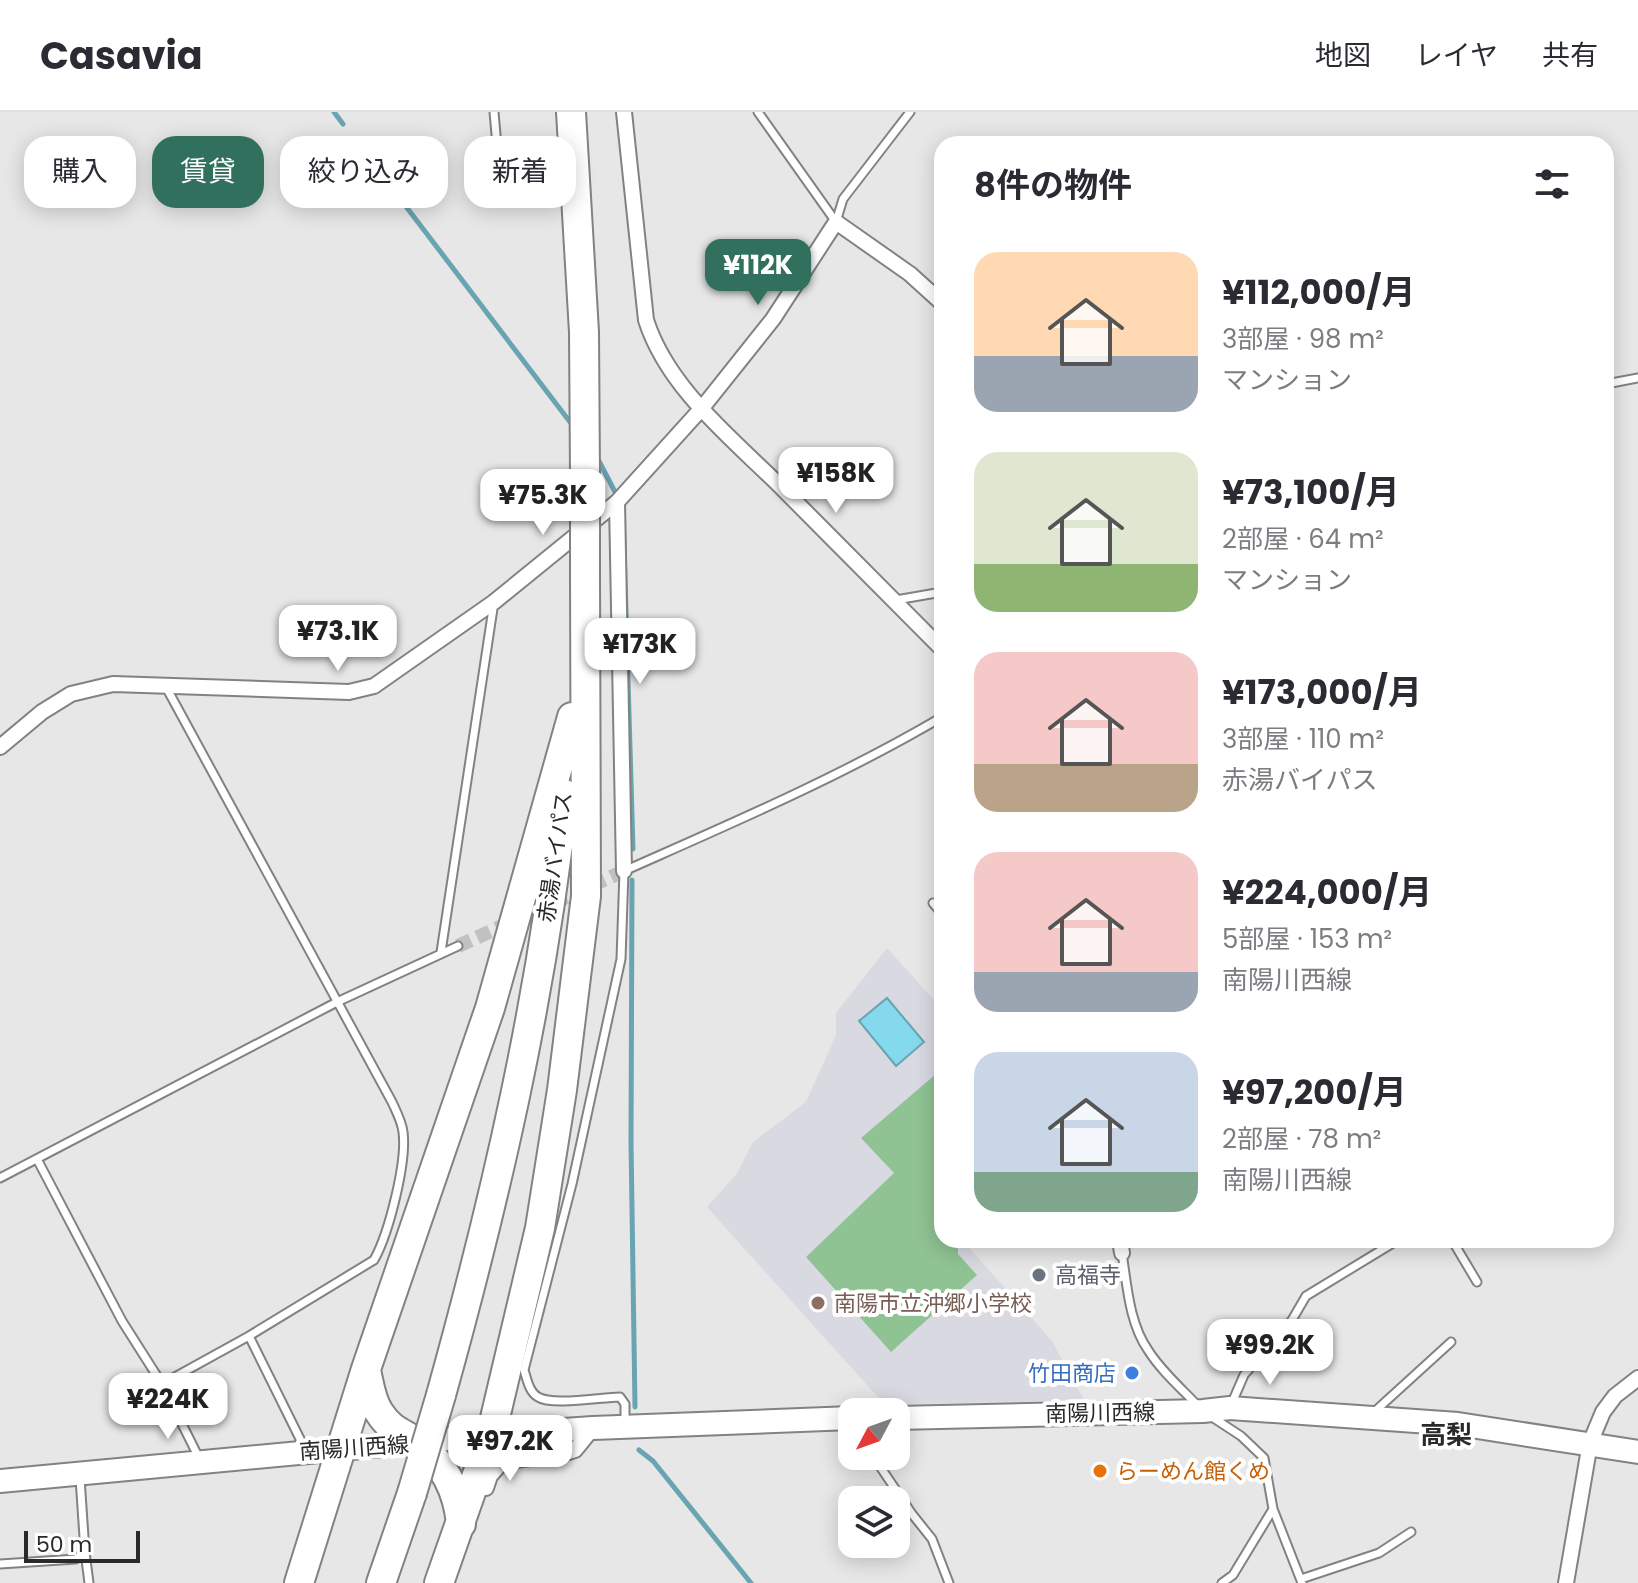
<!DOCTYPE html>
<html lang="ja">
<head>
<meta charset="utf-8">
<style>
  :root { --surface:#fff; --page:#f2f2f3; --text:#2b2b33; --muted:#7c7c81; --line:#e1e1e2; --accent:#31705d }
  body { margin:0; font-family:Poppins,"Noto Sans JP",sans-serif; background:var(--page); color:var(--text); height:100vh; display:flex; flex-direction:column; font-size:30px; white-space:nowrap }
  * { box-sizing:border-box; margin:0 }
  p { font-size:26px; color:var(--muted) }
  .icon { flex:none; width:44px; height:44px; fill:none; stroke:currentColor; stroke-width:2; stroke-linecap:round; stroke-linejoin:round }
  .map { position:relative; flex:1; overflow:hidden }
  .drawer { position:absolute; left:934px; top:24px; width:680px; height:1112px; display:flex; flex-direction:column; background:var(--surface); border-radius:24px; box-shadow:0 4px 20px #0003 }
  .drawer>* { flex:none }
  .banner { position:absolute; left:24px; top:24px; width:760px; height:72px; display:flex; gap:16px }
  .needle { width:52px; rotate:229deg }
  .controls { position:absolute; left:838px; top:1286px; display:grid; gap:16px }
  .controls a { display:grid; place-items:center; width:72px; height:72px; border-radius:16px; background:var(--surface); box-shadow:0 4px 20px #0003; font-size:40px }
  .scale { position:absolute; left:24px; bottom:20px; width:116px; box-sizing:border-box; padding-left:8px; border:4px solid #2a2a2a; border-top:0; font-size:22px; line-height:28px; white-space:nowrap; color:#2a2a2a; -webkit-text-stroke:6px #fff; paint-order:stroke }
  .price { position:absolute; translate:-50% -68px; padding:0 18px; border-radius:16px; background:#fff; color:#222; font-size:26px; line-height:52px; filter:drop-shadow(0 2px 4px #0008) }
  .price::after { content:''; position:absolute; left:50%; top:48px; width:24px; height:18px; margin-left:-12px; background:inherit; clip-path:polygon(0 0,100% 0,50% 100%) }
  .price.selected { background:var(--accent); color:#fff }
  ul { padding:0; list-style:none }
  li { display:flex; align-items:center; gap:24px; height:200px; padding:0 40px }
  li span { display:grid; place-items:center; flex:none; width:224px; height:160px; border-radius:24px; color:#555 }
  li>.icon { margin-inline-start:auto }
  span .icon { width:96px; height:96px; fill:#fffc; stroke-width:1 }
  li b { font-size:34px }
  h2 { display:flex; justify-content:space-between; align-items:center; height:96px; padding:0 40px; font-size:34px }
  .tag { padding:0 28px; border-radius:24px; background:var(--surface); box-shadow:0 4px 20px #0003; font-size:28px; line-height:72px }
  .tag.selected { background:var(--accent); color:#fff }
  header { display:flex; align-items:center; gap:48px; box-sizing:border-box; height:112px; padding:0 40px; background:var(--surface); border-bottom:2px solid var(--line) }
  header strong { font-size:38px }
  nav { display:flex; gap:44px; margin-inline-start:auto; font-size:28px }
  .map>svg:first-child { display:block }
  .built { fill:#d9d9e2 }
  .green { fill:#90c394 }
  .water { fill:#84d9ec; stroke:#69a4b2; stroke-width:2 }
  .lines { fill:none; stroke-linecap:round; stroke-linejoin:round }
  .stream { stroke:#69a4b2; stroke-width:5 }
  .minor-tunnel { stroke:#c1c1c2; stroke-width:14; stroke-dasharray:14 7; stroke-linecap:butt }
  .service-casing { stroke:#828283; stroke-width:11 }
  .minor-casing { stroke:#828283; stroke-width:18 }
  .secondary-casing { stroke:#828283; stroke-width:26 }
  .motorway-casing { stroke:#828283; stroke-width:32 }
  .service { stroke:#fff; stroke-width:7 }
  .minor { stroke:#fff; stroke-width:14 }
  .secondary { stroke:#fff; stroke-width:22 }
  .motorway { stroke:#fff; stroke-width:28 }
  .motorway-bridge-casing { stroke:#828283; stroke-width:32; stroke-linecap:butt }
  .motorway-bridge { stroke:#fff; stroke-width:28 }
  .worship-dot { fill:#6b7280; stroke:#fff; stroke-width:3 }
  .education-dot { fill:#8d6e63; stroke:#fff; stroke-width:3 }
  .shop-dot { fill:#3f7fe0; stroke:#fff; stroke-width:3 }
  .food-dot { fill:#e8710a; stroke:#fff; stroke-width:3 }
  .labels { text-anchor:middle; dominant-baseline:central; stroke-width:8; stroke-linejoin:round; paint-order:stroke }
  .street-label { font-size:22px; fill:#2a2a2a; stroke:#fff }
  .worship-label { font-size:22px; fill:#5b616d; stroke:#fff; text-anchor:start }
  .education-label { font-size:22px; fill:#785e54; stroke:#fff; text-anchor:start }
  .shop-label { font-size:22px; fill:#366cbe; stroke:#fff; text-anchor:end }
  .food-label { font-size:22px; fill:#c56008; stroke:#fff; text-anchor:start }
  .quarter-label { font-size:26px; font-weight:bold; fill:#2a2a2a; stroke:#fff }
</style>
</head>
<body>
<header>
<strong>Casavia</strong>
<nav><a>地図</a><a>レイヤ</a><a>共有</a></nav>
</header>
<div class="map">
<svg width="1638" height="1471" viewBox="0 0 1638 1471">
  <rect width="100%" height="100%" fill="#e7e7e8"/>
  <!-- built -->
  <path class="built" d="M 887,836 L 942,897 L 942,1128 L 970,1128 L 970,1137 L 1052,1229 L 1084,1288 L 885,1293 L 707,1095 L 736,1063 L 753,1030 L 806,990 L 836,923 L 836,901 Z"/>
  <!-- green -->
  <path class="green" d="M 942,957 L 942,1128 L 958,1128 L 958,1142 L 977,1163 L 891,1240 L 806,1145 L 894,1061 L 861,1026 Z"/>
  <!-- water -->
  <path class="water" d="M 887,886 L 924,930 L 896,954 L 859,909 Z"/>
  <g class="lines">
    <!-- stream -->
    <path class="stream" d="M 334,0 L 343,12
      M 360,34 L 570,310
      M 599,349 L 615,380
      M 623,399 L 633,737
      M 632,768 L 631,1031 L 635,1295
      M 639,1338 L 653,1349 L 751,1471"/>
    <!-- minor-tunnel -->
    <path class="minor-tunnel" d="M 458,834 L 624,759"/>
    <defs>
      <path id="service" d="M 494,0 L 501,79
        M 758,0 L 836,110
        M 836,110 L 843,87 L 910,0
        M 1606,272 L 1638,266
        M 896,488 L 942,480
        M 933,791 L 942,802
        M 441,840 L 494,490
        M 37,1047 L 122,1209 L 162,1272 L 200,1348
        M 0,1066 L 337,890 L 458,834
        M 1452,1128 L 1477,1170
        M 1122,1141 C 1127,1172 1129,1211 1148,1238 C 1161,1259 1182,1277 1199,1295
        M 249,1224 L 305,1337
        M 162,1272 L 249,1224 L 374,1148 C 389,1121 407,1050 403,1020 C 402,1010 396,999 392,990 L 166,575
        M 1231,1293 L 1244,1263 L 1292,1208 L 1306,1184 L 1398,1128
        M 1373,1301 L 1451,1230
        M 1212,1305 L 1241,1324 L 1264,1346 L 1273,1397 L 1302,1471
        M 625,1310 L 625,1292 L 620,1285 C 602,1285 552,1294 538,1285 C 529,1280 527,1267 524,1258 L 572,1072 L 621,847 L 624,759 C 732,711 840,665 942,605
        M 873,1344 L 912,1402 L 932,1427 L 949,1471
        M 85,1440 L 89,1471
        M 0,1452 L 76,1447 L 85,1440 L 80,1366
        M 1301,1467 L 1379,1441 L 1411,1420
        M 1222,1471 L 1233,1463 L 1273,1397"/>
      <path id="minor" d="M 624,0 L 646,208 C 668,277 733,327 783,377 C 836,430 889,483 942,537
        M 617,390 L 624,759
        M 0,635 L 42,600 L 71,582 L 113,572 L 349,580 L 374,574 L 494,490 L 617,390 L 702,296 L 773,207 L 836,110 L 910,162 L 942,191
        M 1120,1128 L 1122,1141
        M 486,1376 L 490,1364 L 503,1349 L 559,1343 L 575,1338 L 593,1316
        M 1566,1471 L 1590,1331 L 1603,1300 L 1615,1284 L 1638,1266"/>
      <path id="secondary" d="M 896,1306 L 1203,1299 L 1230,1296 L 1458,1312 L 1638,1340
        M 0,1369 L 491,1323 L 593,1316 L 852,1306"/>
      <path id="motorway" d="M 571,0 L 584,220 L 585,364
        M 366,1258 C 369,1271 371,1288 379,1300 C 391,1319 402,1320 418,1331 C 445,1352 458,1380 461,1412
        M 441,1283 C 496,1085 542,886 564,682
        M 299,1471 L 366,1257 L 490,896 L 572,605
        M 381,1471 L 412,1381
        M 439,1471 L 491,1323 L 540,1116 L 562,978 L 586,784 L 585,462"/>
    </defs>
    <!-- service casing -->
    <use href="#service" class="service-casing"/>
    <!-- minor casing -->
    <use href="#minor" class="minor-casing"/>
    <!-- secondary casing -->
    <use href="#secondary" class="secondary-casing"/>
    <!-- motorway casing -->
    <use href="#motorway" class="motorway-casing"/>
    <!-- service -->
    <use href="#service" class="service"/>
    <!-- minor -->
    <use href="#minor" class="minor"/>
    <!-- secondary -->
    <use href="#secondary" class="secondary"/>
    <!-- motorway -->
    <use href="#motorway" class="motorway"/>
    <defs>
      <path id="motorway-bridge" d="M 585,364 L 585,462
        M 412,1381 L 441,1283"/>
    </defs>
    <!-- motorway-bridge casing -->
    <use href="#motorway-bridge" class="motorway-bridge-casing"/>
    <!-- motorway-bridge -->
    <use href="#motorway-bridge" class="motorway-bridge"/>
  </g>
  <!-- markers -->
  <circle class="worship-dot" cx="1039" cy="1163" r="8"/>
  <circle class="education-dot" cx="818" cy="1191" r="8"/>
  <circle class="shop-dot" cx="1132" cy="1261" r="8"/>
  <circle class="food-dot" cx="1100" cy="1359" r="8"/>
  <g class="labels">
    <!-- street labels -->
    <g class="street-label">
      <text transform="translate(555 745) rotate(-82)">赤湯バイパス</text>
      <text transform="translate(1100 1301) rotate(-1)">南陽川西線</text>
      <text transform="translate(354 1336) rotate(-4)">南陽川西線</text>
    </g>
    <!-- worship labels -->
    <g class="worship-label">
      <text x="1055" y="1163">高福寺</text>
    </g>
    <!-- education labels -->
    <g class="education-label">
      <text x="834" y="1191">南陽市立沖郷小学校</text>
    </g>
    <!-- shop labels -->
    <g class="shop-label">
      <text x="1116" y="1261">竹田商店</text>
    </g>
    <!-- food labels -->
    <g class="food-label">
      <text x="1116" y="1359">らーめん館くめ</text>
    </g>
    <!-- quarter labels -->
    <g class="quarter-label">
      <text x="1446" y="1323">高梨</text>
    </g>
  </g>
</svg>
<div class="controls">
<a><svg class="needle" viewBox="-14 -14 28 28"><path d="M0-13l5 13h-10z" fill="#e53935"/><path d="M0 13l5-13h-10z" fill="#7c7c81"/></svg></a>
<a><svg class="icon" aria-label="layers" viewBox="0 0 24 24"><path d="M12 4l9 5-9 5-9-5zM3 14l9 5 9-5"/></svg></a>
</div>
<div class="scale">50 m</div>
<b class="price selected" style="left:758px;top:195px">¥112K</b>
<b class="price" style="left:836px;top:403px">¥158K</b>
<b class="price" style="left:543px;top:425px">¥75.3K</b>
<b class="price" style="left:338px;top:561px">¥73.1K</b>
<b class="price" style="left:640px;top:574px">¥173K</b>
<b class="price" style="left:1270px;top:1275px">¥99.2K</b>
<b class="price" style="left:168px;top:1329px">¥224K</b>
<b class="price" style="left:510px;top:1371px">¥97.2K</b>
<div class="banner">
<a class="tag">購入</a>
<a class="tag selected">賃貸</a>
<a class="tag">絞り込み</a>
<a class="tag">新着</a>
</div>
<section class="drawer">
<h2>8件の物件<svg class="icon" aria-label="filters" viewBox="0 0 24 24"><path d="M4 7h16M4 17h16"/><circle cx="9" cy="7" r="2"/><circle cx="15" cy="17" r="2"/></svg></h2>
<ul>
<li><span style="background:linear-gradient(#ffd9b3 65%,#9aa5b1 0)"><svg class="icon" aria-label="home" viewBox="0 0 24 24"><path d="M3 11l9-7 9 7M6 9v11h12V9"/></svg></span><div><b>¥112,000/月</b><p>3部屋 · 98 m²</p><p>マンション</p></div></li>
<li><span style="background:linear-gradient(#dfe7d0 70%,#8fb573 0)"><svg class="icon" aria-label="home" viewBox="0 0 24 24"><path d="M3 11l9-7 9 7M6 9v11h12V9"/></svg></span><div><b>¥73,100/月</b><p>2部屋 · 64 m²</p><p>マンション</p></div></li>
<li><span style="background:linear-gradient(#f6c9c9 70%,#b9a48a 0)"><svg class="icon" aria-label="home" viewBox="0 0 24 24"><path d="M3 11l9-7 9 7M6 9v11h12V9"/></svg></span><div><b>¥173,000/月</b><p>3部屋 · 110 m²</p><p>赤湯バイパス</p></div></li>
<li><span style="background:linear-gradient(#f6c9c9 75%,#9aa5b1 0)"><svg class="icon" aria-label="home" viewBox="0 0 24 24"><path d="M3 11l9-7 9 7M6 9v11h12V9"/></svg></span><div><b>¥224,000/月</b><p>5部屋 · 153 m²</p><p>南陽川西線</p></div></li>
<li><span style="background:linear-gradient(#c9d6e8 75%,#7fa58c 0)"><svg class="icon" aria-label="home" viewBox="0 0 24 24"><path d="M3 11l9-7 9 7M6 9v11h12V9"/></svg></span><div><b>¥97,200/月</b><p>2部屋 · 78 m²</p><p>南陽川西線</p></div></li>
</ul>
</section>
</div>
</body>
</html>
